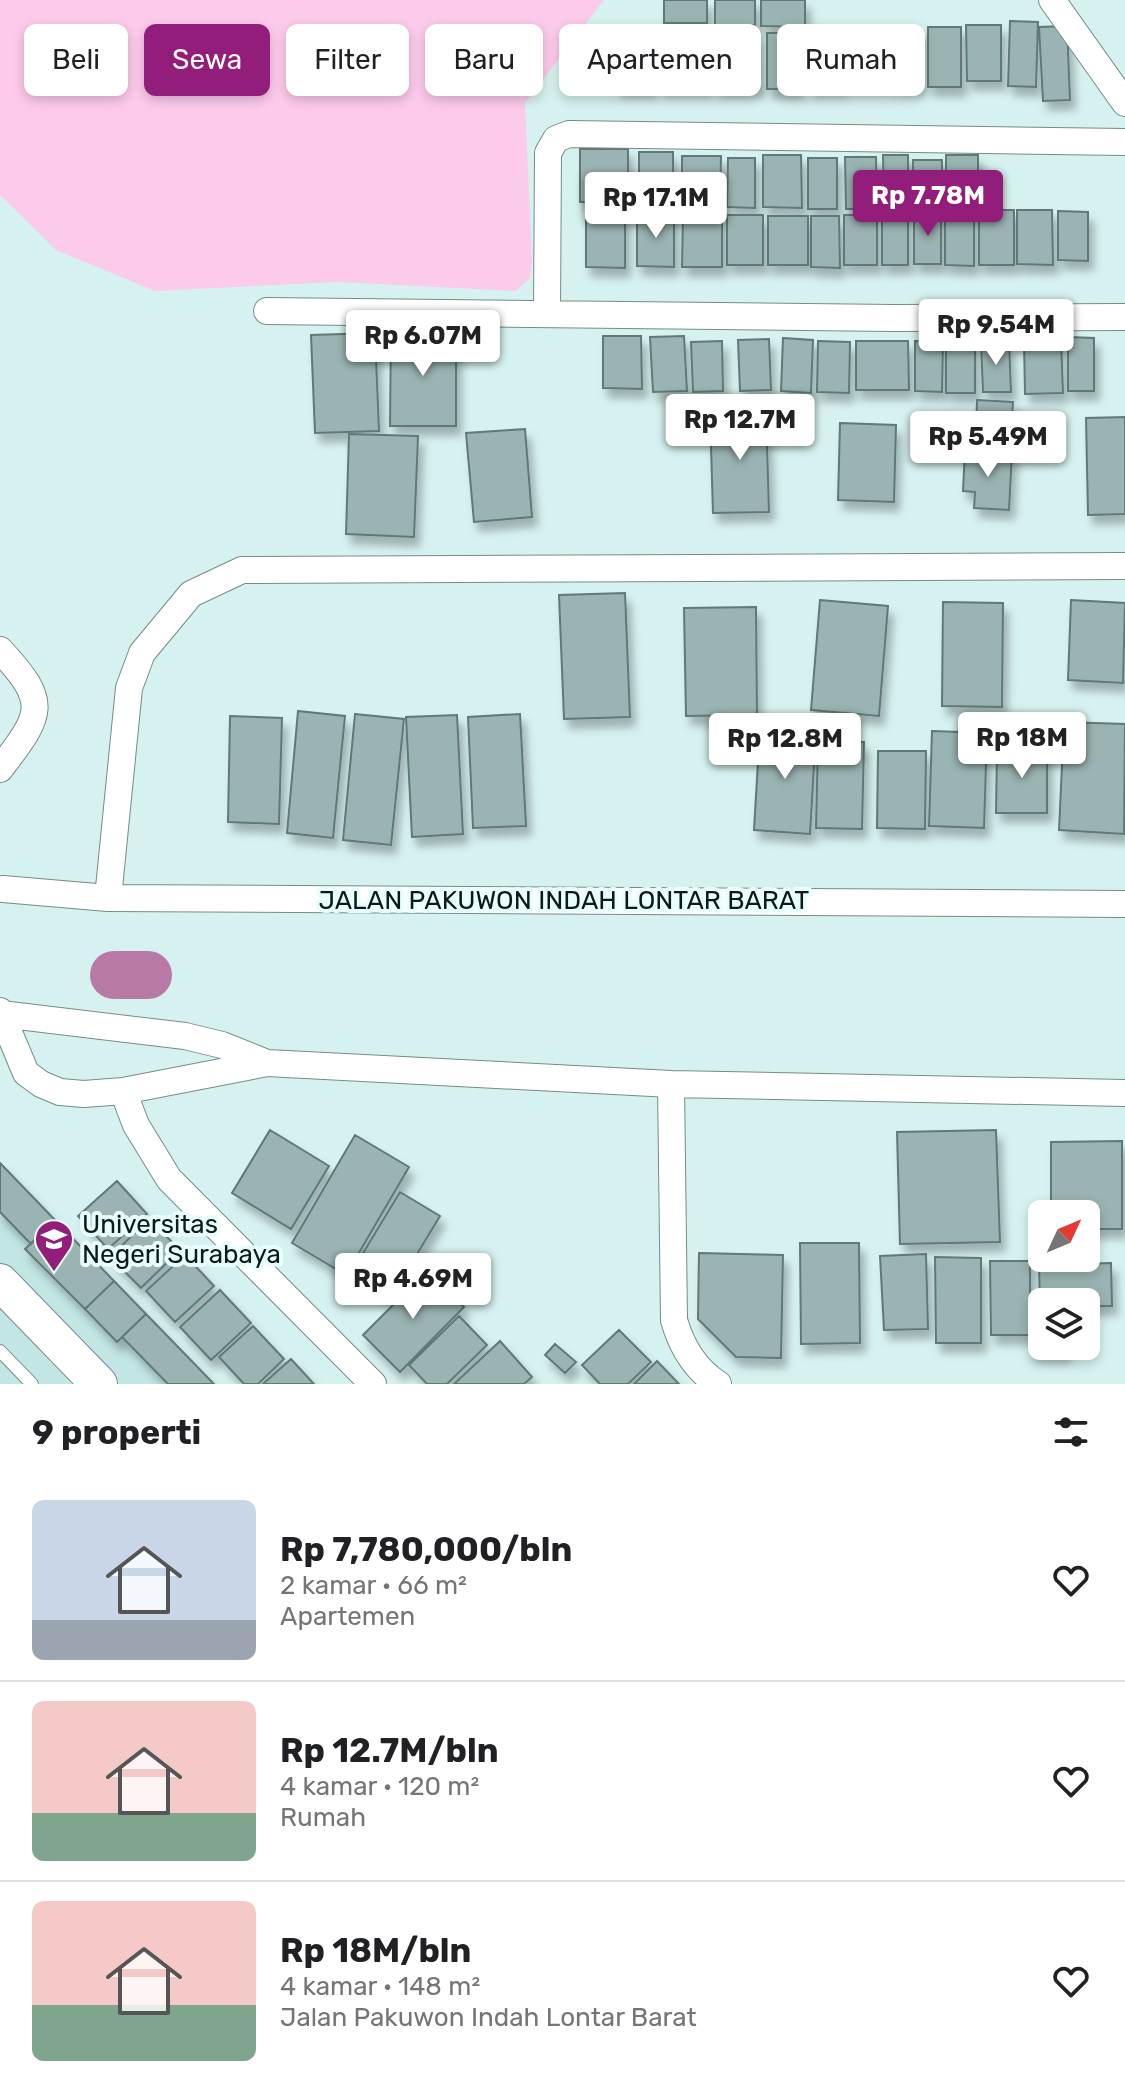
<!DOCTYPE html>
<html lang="id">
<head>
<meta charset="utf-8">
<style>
  :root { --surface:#fff; --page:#f6f6f6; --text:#202124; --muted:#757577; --line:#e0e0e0; --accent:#931d7a }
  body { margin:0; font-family:Rubik,sans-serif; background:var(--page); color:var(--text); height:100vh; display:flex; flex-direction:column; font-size:30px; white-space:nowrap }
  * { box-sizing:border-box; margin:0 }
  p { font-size:26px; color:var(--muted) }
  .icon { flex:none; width:44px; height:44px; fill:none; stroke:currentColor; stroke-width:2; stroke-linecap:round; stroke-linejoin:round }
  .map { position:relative; height:1384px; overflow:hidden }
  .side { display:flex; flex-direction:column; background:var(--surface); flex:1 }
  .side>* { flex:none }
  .top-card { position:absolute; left:24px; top:24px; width:1078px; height:72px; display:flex; gap:16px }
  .needle { width:52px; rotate:46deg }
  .fabs { position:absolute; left:1028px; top:1200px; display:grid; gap:16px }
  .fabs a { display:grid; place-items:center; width:72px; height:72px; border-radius:12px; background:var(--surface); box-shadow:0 4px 12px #0003; font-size:40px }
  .price { position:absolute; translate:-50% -68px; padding:0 18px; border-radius:8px; background:#fff; color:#222; font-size:26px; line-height:52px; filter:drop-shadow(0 2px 4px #0008) }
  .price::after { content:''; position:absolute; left:50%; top:48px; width:24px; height:18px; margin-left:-12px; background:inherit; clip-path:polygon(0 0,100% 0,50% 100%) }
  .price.selected { background:var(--accent); color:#fff }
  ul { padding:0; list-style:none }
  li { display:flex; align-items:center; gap:24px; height:200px; padding:0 32px }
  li+li { border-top:2px solid var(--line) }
  li span { display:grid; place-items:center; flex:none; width:224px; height:160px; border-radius:12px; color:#555 }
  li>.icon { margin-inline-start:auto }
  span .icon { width:96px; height:96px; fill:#fffc; stroke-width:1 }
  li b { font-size:34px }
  h2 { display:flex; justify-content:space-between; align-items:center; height:96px; padding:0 32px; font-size:34px }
  .tag { padding:0 28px; border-radius:12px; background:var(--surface); box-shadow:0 4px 12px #0003; font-size:28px; line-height:72px }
  .tag.selected { background:var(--accent); color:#fff }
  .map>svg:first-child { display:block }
  .built { fill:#c1e6e4 }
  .green { fill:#fccaeb }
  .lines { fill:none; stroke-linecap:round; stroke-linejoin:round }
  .river { stroke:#b879a5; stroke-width:48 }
  .building { fill:#99b4b2; stroke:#607977; stroke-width:2; filter:url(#shadow) }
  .service-casing { stroke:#738c8b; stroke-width:14 }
  .minor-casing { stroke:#738c8b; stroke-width:28 }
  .secondary-casing { stroke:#738c8b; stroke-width:38 }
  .service { stroke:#fff; stroke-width:12 }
  .minor { stroke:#fff; stroke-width:26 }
  .secondary { stroke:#fff; stroke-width:36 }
  .labels { text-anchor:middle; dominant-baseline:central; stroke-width:8; stroke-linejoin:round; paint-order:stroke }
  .street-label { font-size:26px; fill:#0f1919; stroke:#e8fefd }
  .poi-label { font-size:26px; fill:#0f1919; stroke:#e8fefd; text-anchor:start }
</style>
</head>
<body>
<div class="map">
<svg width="1125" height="1384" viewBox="0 0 1125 1384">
  <defs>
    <filter id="shadow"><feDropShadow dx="5" dy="9" stdDeviation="4" flood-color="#0004"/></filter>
  </defs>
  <rect width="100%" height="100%" fill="#d6f2f0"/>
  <!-- built -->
  <path class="built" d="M 0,1162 L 214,1384 L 0,1384 Z"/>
  <!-- green -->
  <path class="green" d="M 0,0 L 604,0 L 525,103 L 532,260 L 530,278 L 516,291 L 337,282 L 155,291 L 56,250 L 0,195 Z"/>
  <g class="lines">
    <!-- river -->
    <path class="river" d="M 114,975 L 148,975"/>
  </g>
  <!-- building -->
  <path class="building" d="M 664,0 L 707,0 L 707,23 L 664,23 Z
    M 715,0 L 755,0 L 755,25 L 715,25 Z
    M 761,0 L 805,0 L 805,27 L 761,26 Z
    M 1010,21 L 1038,22 L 1036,87 L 1008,86 Z
    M 966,25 L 1001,25 L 1001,81 L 967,81 Z
    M 1067,26 L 1070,100 L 1043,101 L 1039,27 Z
    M 887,27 L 920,28 L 920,86 L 887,85 Z
    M 928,27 L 961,27 L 961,87 L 928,87 Z
    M 848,28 L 882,29 L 883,84 L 848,84 Z
    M 618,29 L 653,30 L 651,88 L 616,87 Z
    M 715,31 L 758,31 L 759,88 L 715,88 Z
    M 809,31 L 843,31 L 843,87 L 809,87 Z
    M 660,33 L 707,33 L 707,87 L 660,87 Z
    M 767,33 L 799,33 L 799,89 L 767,89 Z
    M 580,149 L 628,149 L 628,202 L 580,202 Z
    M 639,152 L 673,152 L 673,211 L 639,211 Z
    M 763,155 L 801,155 L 802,208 L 763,207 Z
    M 883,155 L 908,155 L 908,209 L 884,208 Z
    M 946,155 L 978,155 L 978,207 L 946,207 Z
    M 682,156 L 721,156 L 720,209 L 682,209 Z
    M 845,157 L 876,157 L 877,209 L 846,209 Z
    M 728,158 L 755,158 L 755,208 L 727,207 Z
    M 808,158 L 837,158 L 837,209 L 808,209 Z
    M 913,160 L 942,160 L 942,206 L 913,206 Z
    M 945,210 L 974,211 L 974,266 L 945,265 Z
    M 979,210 L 1014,210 L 1014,265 L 979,265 Z
    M 1017,210 L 1052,210 L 1053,265 L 1017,264 Z
    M 914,211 L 941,211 L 941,264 L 914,264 Z
    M 1058,211 L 1088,212 L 1088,261 L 1058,260 Z
    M 586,213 L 625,213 L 625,268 L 586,267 Z
    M 683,213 L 722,213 L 722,267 L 682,267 Z
    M 882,213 L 908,213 L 908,265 L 882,265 Z
    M 637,214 L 674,214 L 674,267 L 637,266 Z
    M 727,215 L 763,215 L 763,265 L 727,265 Z
    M 844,215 L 877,215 L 877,265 L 844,265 Z
    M 768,216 L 808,216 L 808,265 L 768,265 Z
    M 811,216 L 839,216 L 840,268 L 811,267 Z
    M 391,329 L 456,329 L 456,426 L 390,426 Z
    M 375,333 L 379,431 L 315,433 L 311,335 Z
    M 603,336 L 641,336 L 642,389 L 603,388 Z
    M 684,336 L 687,391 L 653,392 L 650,337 Z
    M 1068,337 L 1094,338 L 1094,391 L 1068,391 Z
    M 783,338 L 813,340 L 811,393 L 781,391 Z
    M 769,339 L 771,390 L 740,391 L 738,340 Z
    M 722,341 L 723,391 L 693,392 L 691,342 Z
    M 818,341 L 850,342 L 849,393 L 817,392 Z
    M 856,341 L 908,341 L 909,390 L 856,390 Z
    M 915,341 L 943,342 L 942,392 L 915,391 Z
    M 946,341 L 975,342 L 975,393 L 946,393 Z
    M 1061,341 L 1063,393 L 1025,394 L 1024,342 Z
    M 1009,342 L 1011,392 L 983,392 L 981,343 Z
    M 977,400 L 1013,402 L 1010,448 L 983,446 L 984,429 L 976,429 Z
    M 766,412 L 769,512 L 713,513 L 710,413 Z
    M 1125,417 L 1125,514 L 1088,515 L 1086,418 Z
    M 840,423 L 896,425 L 894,502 L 838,500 Z
    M 525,429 L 532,517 L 474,522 L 466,433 Z
    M 349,434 L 418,436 L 414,537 L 346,534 Z
    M 965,450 L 1012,453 L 1009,510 L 974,508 L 975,492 L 963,491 Z
    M 625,593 L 630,717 L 564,719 L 559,595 Z
    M 820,600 L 888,606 L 879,716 L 811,710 Z
    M 1071,600 L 1125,603 L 1123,683 L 1068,680 Z
    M 943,602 L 1003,603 L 1002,707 L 942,706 Z
    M 756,607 L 757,715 L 686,716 L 684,608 Z
    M 298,711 L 345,716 L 333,838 L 287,833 Z
    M 355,714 L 404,719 L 391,845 L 343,840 Z
    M 520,714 L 526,826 L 473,828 L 468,717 Z
    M 457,715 L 463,834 L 412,837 L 406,717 Z
    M 230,716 L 282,718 L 279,824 L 228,822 Z
    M 1064,722 L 1125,724 L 1124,834 L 1059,830 Z
    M 760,728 L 816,731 L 810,834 L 754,830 Z
    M 932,731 L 987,733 L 984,828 L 929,826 Z
    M 818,741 L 864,742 L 862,829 L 816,828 Z
    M 997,746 L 1047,747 L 1047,813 L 996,813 Z
    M 878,751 L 926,751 L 925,829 L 877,828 Z
    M 270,1130 L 329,1166 L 291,1229 L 232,1193 Z
    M 996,1130 L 1000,1242 L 900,1244 L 897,1132 Z
    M 355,1135 L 409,1167 L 346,1275 L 292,1243 Z
    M 1122,1141 L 1122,1229 L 1086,1229 L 1086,1214 L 1051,1214 L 1051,1142 Z
    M 0,1163 L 55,1220 L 31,1244 L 0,1212 Z
    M 117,1181 L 147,1214 L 108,1249 L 78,1216 Z
    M 400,1192 L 440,1216 L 391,1297 L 351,1273 Z
    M 149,1219 L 180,1250 L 141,1288 L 110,1257 Z
    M 55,1220 L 114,1281 L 85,1309 L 25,1249 Z
    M 800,1243 L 859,1243 L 860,1343 L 801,1344 Z
    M 699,1253 L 783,1255 L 781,1358 L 736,1357 L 698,1319 Z
    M 926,1254 L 928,1329 L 884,1330 L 880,1256 Z
    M 185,1255 L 214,1286 L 175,1322 L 146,1291 Z
    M 935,1257 L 981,1258 L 981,1343 L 936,1343 Z
    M 990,1261 L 1030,1261 L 1030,1335 L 991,1335 Z
    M 1111,1263 L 1112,1306 L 1086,1306 L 1086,1302 L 1042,1302 L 1040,1307 L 1039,1265 Z
    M 427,1271 L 464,1307 L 400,1372 L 363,1335 Z
    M 114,1281 L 146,1314 L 117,1342 L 85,1309 Z
    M 220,1290 L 251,1323 L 211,1360 L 180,1327 Z
    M 1032,1309 L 1042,1309 L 1042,1346 L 1065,1346 L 1065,1353 L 1030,1352 Z
    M 146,1314 L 214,1384 L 168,1384 L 122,1337 Z
    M 459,1316 L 487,1345 L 447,1384 L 427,1384 L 409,1365 Z
    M 253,1326 L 284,1359 L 258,1384 L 244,1384 L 219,1357 Z
    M 619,1330 L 651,1362 L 628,1384 L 600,1384 L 582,1365 Z
    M 500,1341 L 532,1377 L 524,1384 L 454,1384 Z
    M 555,1344 L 576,1362 L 565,1373 L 545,1355 Z
    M 291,1359 L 314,1384 L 263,1384 Z
    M 657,1361 L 679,1384 L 634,1384 Z"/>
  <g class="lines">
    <defs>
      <path id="service" d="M 0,1351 L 32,1384"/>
      <path id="minor" d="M 1052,0 L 1125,103
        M 267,311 L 893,318 L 1125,317
        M 547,312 L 548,153 L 556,139 L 569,134 L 1125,142
        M 0,650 C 51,704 41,715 0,769
        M 3,889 L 108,898 L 1125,904
        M 108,898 L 129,688 L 142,653 L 191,594 L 242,570 L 1125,566
        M 0,1011 L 26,1073 L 41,1084 L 60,1092 L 84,1094 L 123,1091 L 267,1063 L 671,1084 L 1125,1093
        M 1,1014 L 185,1036 L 222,1045 L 267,1063
        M 671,1084 L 674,1320 C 681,1345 695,1369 718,1384
        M 123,1091 L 136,1125 L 169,1179 L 373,1384"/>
      <path id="secondary" d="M 0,1282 L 99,1384"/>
    </defs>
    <!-- service casing -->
    <use href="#service" class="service-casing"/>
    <!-- minor casing -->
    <use href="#minor" class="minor-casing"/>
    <!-- secondary casing -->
    <use href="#secondary" class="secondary-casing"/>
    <!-- service -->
    <use href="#service" class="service"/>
    <!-- minor -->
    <use href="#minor" class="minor"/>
    <!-- secondary -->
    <use href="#secondary" class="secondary"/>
  </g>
  <!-- icons -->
  <defs>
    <symbol id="university-pin" viewBox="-11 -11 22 30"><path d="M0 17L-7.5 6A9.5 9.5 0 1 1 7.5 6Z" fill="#931d7a" stroke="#e8fefd"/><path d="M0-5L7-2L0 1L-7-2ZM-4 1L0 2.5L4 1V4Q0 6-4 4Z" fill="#fff"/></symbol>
  </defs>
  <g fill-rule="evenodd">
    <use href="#university-pin" x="32" y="1217" width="44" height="60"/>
  </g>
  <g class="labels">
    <!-- street labels -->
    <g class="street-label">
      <text x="564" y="900">JALAN PAKUWON INDAH LONTAR BARAT</text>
    </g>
    <!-- poi labels -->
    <g class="poi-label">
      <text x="82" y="1224">Universitas<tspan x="82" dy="30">Negeri Surabaya</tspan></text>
    </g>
  </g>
</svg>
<div class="fabs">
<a><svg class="needle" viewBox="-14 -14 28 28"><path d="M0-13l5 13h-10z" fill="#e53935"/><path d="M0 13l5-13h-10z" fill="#757577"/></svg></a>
<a><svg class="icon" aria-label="layers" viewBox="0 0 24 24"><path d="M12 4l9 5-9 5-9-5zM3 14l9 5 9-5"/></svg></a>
</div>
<b class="price selected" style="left:928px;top:238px">Rp 7.78M</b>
<b class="price" style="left:656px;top:240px">Rp 17.1M</b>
<b class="price" style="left:996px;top:367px">Rp 9.54M</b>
<b class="price" style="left:423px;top:378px">Rp 6.07M</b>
<b class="price" style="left:740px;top:462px">Rp 12.7M</b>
<b class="price" style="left:988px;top:479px">Rp 5.49M</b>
<b class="price" style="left:1022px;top:780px">Rp 18M</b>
<b class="price" style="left:785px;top:781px">Rp 12.8M</b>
<b class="price" style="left:413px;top:1321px">Rp 4.69M</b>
<div class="top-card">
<a class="tag">Beli</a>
<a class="tag selected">Sewa</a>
<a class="tag">Filter</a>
<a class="tag">Baru</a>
<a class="tag">Apartemen</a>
<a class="tag">Rumah</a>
</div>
</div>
<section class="side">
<h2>9 properti<svg class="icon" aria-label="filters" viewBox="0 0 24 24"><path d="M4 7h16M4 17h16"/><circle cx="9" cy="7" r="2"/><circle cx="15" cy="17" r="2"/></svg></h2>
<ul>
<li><span style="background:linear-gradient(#c9d6e8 75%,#9aa5b1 0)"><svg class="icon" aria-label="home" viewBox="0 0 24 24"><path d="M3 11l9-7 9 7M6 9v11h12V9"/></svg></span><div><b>Rp 7,780,000/bln</b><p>2 kamar · 66 m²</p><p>Apartemen</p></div><svg class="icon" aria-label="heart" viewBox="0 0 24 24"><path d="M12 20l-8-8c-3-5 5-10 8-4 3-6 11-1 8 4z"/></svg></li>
<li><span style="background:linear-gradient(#f6c9c9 70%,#7fa58c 0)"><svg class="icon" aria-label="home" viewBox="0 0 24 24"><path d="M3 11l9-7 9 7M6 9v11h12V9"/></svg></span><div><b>Rp 12.7M/bln</b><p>4 kamar · 120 m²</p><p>Rumah</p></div><svg class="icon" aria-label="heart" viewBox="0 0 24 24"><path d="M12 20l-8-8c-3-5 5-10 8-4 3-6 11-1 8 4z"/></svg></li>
<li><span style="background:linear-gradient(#f6c9c9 65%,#7fa58c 0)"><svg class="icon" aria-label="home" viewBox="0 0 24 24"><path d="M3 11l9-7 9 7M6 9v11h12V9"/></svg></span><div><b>Rp 18M/bln</b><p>4 kamar · 148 m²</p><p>Jalan Pakuwon Indah Lontar Barat</p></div><svg class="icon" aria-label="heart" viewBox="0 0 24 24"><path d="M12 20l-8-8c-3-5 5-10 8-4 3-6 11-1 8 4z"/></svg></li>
</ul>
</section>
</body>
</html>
